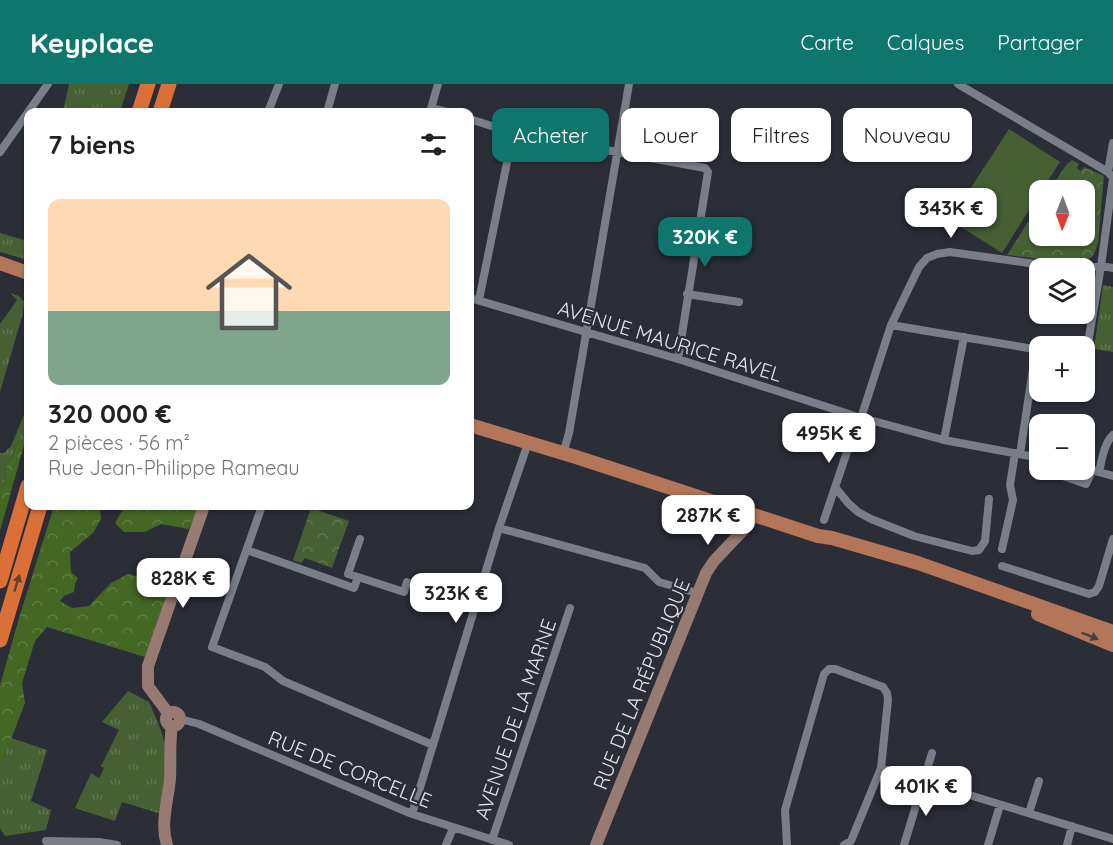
<!DOCTYPE html>
<html lang="fr">
<head>
<meta charset="utf-8">
<style>
  :root { --surface:#fff; --page:#f6f6f6; --text:#202124; --muted:#757577; --accent:#0f766e }
  body { margin:0; font-family:Quicksand,sans-serif; background:var(--page); color:var(--text); height:100vh; display:flex; flex-direction:column; font-size:22px; white-space:nowrap }
  * { box-sizing:border-box; margin:0 }
  p { font-size:20px; color:var(--muted) }
  .icon { flex:none; width:33px; height:33px; fill:none; stroke:currentColor; stroke-width:2; stroke-linecap:round; stroke-linejoin:round }
  .map { position:relative; flex:1; overflow:hidden }
  .panel { position:absolute; left:24px; top:24px; width:450px; height:402px; display:flex; flex-direction:column; background:var(--surface); border-radius:12px; box-shadow:0 2px 4px #0004 }
  .panel>* { flex:none }
  .banner { position:absolute; left:492px; top:24px; width:531px; height:54px; display:flex; gap:12px }
  .needle { width:39px; rotate:181deg }
  .controls { position:absolute; left:1029px; top:96px; display:grid; gap:12px }
  .controls a { display:grid; place-items:center; width:66px; height:66px; border-radius:12px; background:var(--surface); box-shadow:0 2px 4px #0004; font-size:30px }
  .price { position:absolute; translate:-50% -51px; padding:0 14px; border-radius:12px; background:#fff; color:#222; font-size:20px; line-height:39px; filter:drop-shadow(0 2px 3px #0008) }
  .price::after { content:''; position:absolute; left:50%; top:36px; width:18px; height:14px; margin-left:-9px; background:inherit; clip-path:polygon(0 0,100% 0,50% 100%) }
  .price.on { background:var(--accent); color:#fff }
  ul { padding:0; list-style:none }
  li { display:grid; align-content:center; gap:12px; height:318px; padding:0 24px }
  li span { display:grid; place-items:center; height:186px; border-radius:12px; color:#555 }
  li>.icon { margin-inline-start:auto }
  span .icon { width:108px; height:108px; fill:#fffc; stroke-width:1 }
  li b { font-size:26px }
  h2 { display:flex; justify-content:space-between; align-items:center; height:72px; padding:0 24px; font-size:26px }
  .chip { padding:0 21px; border-radius:12px; background:var(--surface); box-shadow:0 2px 4px #0004; font-size:21px; line-height:54px }
  .chip.on { background:var(--accent); color:#fff }
  header { display:flex; align-items:center; gap:36px; box-sizing:border-box; height:84px; padding:0 30px; background:var(--accent); color:#fff }
  header strong { font-size:28px }
  nav { display:flex; gap:33px; margin-inline-start:auto; font-size:21px }
  .map>svg:first-child { display:block }
  .grass { fill:url(#grass-tufts) }
  .forest { fill:url(#forest-crowns) }
  .park { fill:url(#park-crowns) }
  .garden { fill:#465f33 }
  .lines { fill:none; stroke-linecap:round; stroke-linejoin:round }
  .street { stroke:#7a7e89; stroke-width:8 }
  .secondary { stroke:#977a71; stroke-width:12 }
  .primary { stroke:#b47658; stroke-width:14 }
  .highway { stroke:#da7038; stroke-width:15 }
  .oneway { fill:#604137 }
  .oneway2 { fill:#4d3f3f }
  .labels { text-anchor:middle; dominant-baseline:central; stroke-width:4.5; stroke-linejoin:round; paint-order:stroke }
  .street-label { font-size:20px; fill:#e4e6ed; stroke:#2b2d37 }
</style>
</head>
<body>
<header>
<strong>Keyplace</strong>
<nav><a>Carte</a><a>Calques</a><a>Partager</a></nav>
</header>
<div class="map">
<svg width="1113" height="761" viewBox="0 0 1113 761">
  <defs>
    <pattern id="grass-tufts" width="24" height="20" patternUnits="userSpaceOnUse" patternTransform="scale(1.5)"><rect width="24" height="20" fill="#465f33"/><path d="M3 7l-1-3M5 7V3M7 7l1-3M15 17l-1-3M17 17v-4M19 17l1-3" fill="none" stroke="#617651"/></pattern>
    <pattern id="forest-crowns" width="20" height="18" patternUnits="userSpaceOnUse" patternTransform="scale(1.5)"><rect width="20" height="18" fill="#446724"/><path d="M2 6a3 3 0 1 1 6 0M12 15a3 3 0 1 1 6 0" fill="none" stroke="#5f7d44"/></pattern>
    <pattern id="park-crowns" width="20" height="18" patternUnits="userSpaceOnUse" patternTransform="scale(1.5)"><rect width="20" height="18" fill="#465f33"/><path d="M2 6a3 3 0 1 1 6 0M12 15a3 3 0 1 1 6 0" fill="none" stroke="#617651"/></pattern>
  </defs>
  <rect width="100%" height="100%" fill="#2b2d37"/>
  <!-- grass -->
  <path class="grass" d="M 69,0 L 129,0 L 120,28 L 63,28 Z
    M 0,149 L 28,157 L 28,176 L 0,168 Z
    M 1103,201 L 1113,203 L 1113,268 L 1094,265 Z
    M 10,209 L 19,212 L 24,218 L 23,229 L 0,308 L 0,240 L 17,216 Z
    M 24,331 L 24,346 L 26,355 L 19,355 L 12,374 L 7,379 L 5,397 L 0,406 L 0,369 L 4,369 L 11,362 Z
    M 128,607 L 149,618 C 155,632 163,648 165,663 C 167,685 163,708 161,730 L 122,718 L 115,737 L 75,724 L 91,689 L 99,694 L 104,684 L 101,682 L 119,646 L 102,638 Z
    M 11,654 L 47,666 L 31,717 L 51,726 L 46,746 L 5,752 L 0,744 L 0,684 Z"/>
  <!-- forest -->
  <path class="forest" d="M 28,312 L 28,347 L 0,447 L 0,406 L 5,397 L 7,379 L 12,374 L 19,355 L 26,355 C 22,340 25,327 28,312 Z
    M 54,422 L 100,422 L 101,435 L 93,449 L 70,468 L 71,488 L 78,494 L 75,500 L 74,508 L 64,512 L 60,517 L 72,524 L 89,522 L 111,499 L 128,490 L 161,499 L 169,504 L 145,573 L 47,543 L 35,557 L 22,599 L 25,619 L 0,684 L 0,601 L 19,534 Z
    M 125,422 L 198,422 L 189,445 L 161,440 L 145,448 L 124,448 L 115,439 Z"/>
  <!-- park -->
  <path class="park" d="M 1072,76 L 1079,80 L 1077,84 L 1081,87 L 1084,83 L 1104,92 L 1098,159 L 1094,170 L 1091,174 L 1080,179 L 1073,179 L 1007,171 L 1039,121 L 1040,152 L 1084,152 L 1084,106 L 1049,106 L 1067,80 Z
    M 311,424 L 349,437 L 332,484 L 305,474 L 301,479 L 293,476 Z"/>
  <!-- garden -->
  <path class="garden" d="M 1009,45 L 1060,78 L 1042,106 L 1040,106 L 1039,110 L 1002,169 L 950,136 Z"/>
  <g class="lines">
    <!-- street -->
    <path class="street" d="M 958,0 L 1108,88 L 1113,94
      M 431,24 L 447,28
      M 268,28 L 279,0
      M 327,28 L 335,0
      M 430,28 L 438,0
      M 470,35 L 513,49 L 705,84 L 708,88 L 678,275
      M 0,68 L 48,0
      M 1108,88 L 1113,59
      M 1084,185 L 1101,182 L 1113,184
      M 687,210 L 739,218
      M 470,214 L 678,275 L 855,332 L 944,356 L 1040,374
      M 479,216 L 513,49
      M 891,241 L 1040,266
      M 1084,262 L 1088,259 L 1101,182 L 1113,94
      M 944,356 L 964,253
      M 563,370 L 569,349 L 629,0
      M 1020,370 L 1036,265
      M 1084,384 L 1113,392
      M 1054,386 L 1057,390 L 1086,400 L 1091,389 L 1091,385
      M 1099,388 C 1102,376 1104,359 1113,351
      M 835,403 L 848,419 L 858,428 L 871,435 L 914,452 L 972,467 L 979,466 L 985,457 L 989,415
      M 262,422 L 212,563 L 265,583 L 283,597 L 433,661
      M 824,436 L 850,359 L 861,334 L 891,241 L 919,183 L 927,174 L 937,170 L 950,168 L 1064,184
      M 499,444 L 645,484 L 659,498 L 697,509
      M 1002,465 L 1013,416 L 1010,401 L 1015,369
      M 247,466 L 354,504 L 358,493 L 404,508 L 407,498
      M 1002,482 L 1089,510 L 1095,508 L 1099,502 L 1113,455
      M 358,493 L 348,490 L 360,455
      M 180,635 L 199,640 L 412,730 L 509,761
      M 881,684 L 1113,755
      M 1029,729 L 1039,697
      M 412,730 L 499,444 L 528,359
      M 492,756 L 570,524
      M 46,757 L 99,758 L 117,761
      M 446,761 L 453,744
      M 787,761 L 785,726 L 824,590 L 829,585 L 835,585 L 883,603 L 887,609 L 888,616 L 881,684 L 851,757 L 844,761
      M 904,761 L 932,669
      M 988,761 L 1000,721
      M 1067,761 L 1072,742"/>
    <!-- secondary -->
    <path class="secondary" d="M166 635a7 7 0 1 1 14 0a7 7 0 1 1-14 0Z
      M 168,629 L 148,602 L 148,582 L 204,422
      M 167,761 C 160,740 168,716 170,695 C 171,677 169,660 172,642
      M 596,761 L 706,489 L 714,477 L 749,440 L 752,430"/>
    <!-- primary -->
    <path class="primary" d="M 0,179 L 28,189
      M 470,341 L 576,373 L 818,452 L 832,454 L 918,479 L 1113,548
      M 1038,530 L 1113,561"/>
    <!-- highway -->
    <path class="highway" d="M 139,28 L 148,0
      M 160,28 L 169,0
      M 0,497 L 28,402
      M 0,556 L 40,422"/>
  </g>
  <!-- one-way arrows -->
  <defs><path id="oneway-solid" d="M-6-.8H1V-3.2L6.5 0L1 3.2V.8H-6Z" transform="scale(1.5)"/></defs>
  <use class="oneway" href="#oneway-solid" transform="translate(17 499) rotate(-73)"/>
  <use class="oneway2" href="#oneway-solid" transform="translate(1090 552) rotate(22)"/>
  <g class="labels">
    <!-- street labels -->
    <g class="street-label">
      <text transform="translate(670 257) rotate(17)">AVENUE MAURICE RAVEL</text>
      <text transform="translate(641 600) rotate(-68)">RUE DE LA RÉPUBLIQUE</text>
      <text transform="translate(515 635) rotate(-71)">AVENUE DE LA MARNE</text>
      <text transform="translate(350 685) rotate(22)">RUE DE CORCELLE</text>
    </g>
  </g>
</svg>
<div class="controls">
<a><svg class="needle" viewBox="-14 -14 28 28"><path d="M0-13l5 13h-10z" fill="#e53935"/><path d="M0 13l5-13h-10z" fill="#757577"/></svg></a>
<a><svg class="icon" aria-label="layers" viewBox="0 0 24 24"><path d="M12 4l9 5-9 5-9-5zM3 14l9 5 9-5"/></svg></a>
<a>+</a>
<a>−</a>
</div>
<b class="price" style="left:951px;top:155px">343K €</b>
<b class="price on" style="left:705px;top:184px">320K €</b>
<b class="price" style="left:829px;top:380px">495K €</b>
<b class="price" style="left:708px;top:462px">287K €</b>
<b class="price" style="left:183px;top:525px">828K €</b>
<b class="price" style="left:456px;top:540px">323K €</b>
<b class="price" style="left:926px;top:733px">401K €</b>
<div class="banner">
<a class="chip on">Acheter</a>
<a class="chip">Louer</a>
<a class="chip">Filtres</a>
<a class="chip">Nouveau</a>
</div>
<section class="panel">
<h2>7 biens<svg class="icon" aria-label="filters" viewBox="0 0 24 24"><path d="M4 7h16M4 17h16"/><circle cx="9" cy="7" r="2"/><circle cx="15" cy="17" r="2"/></svg></h2>
<ul>
<li><span style="background:linear-gradient(#ffd9b3 60%,#7fa58c 0)"><svg class="icon" aria-label="home" viewBox="0 0 24 24"><path d="M3 11l9-7 9 7M6 9v11h12V9"/></svg></span><div><b>320 000 €</b><p>2 pièces · 56 m²</p><p>Rue Jean-Philippe Rameau</p></div></li>
</ul>
</section>
</div>
</body>
</html>
